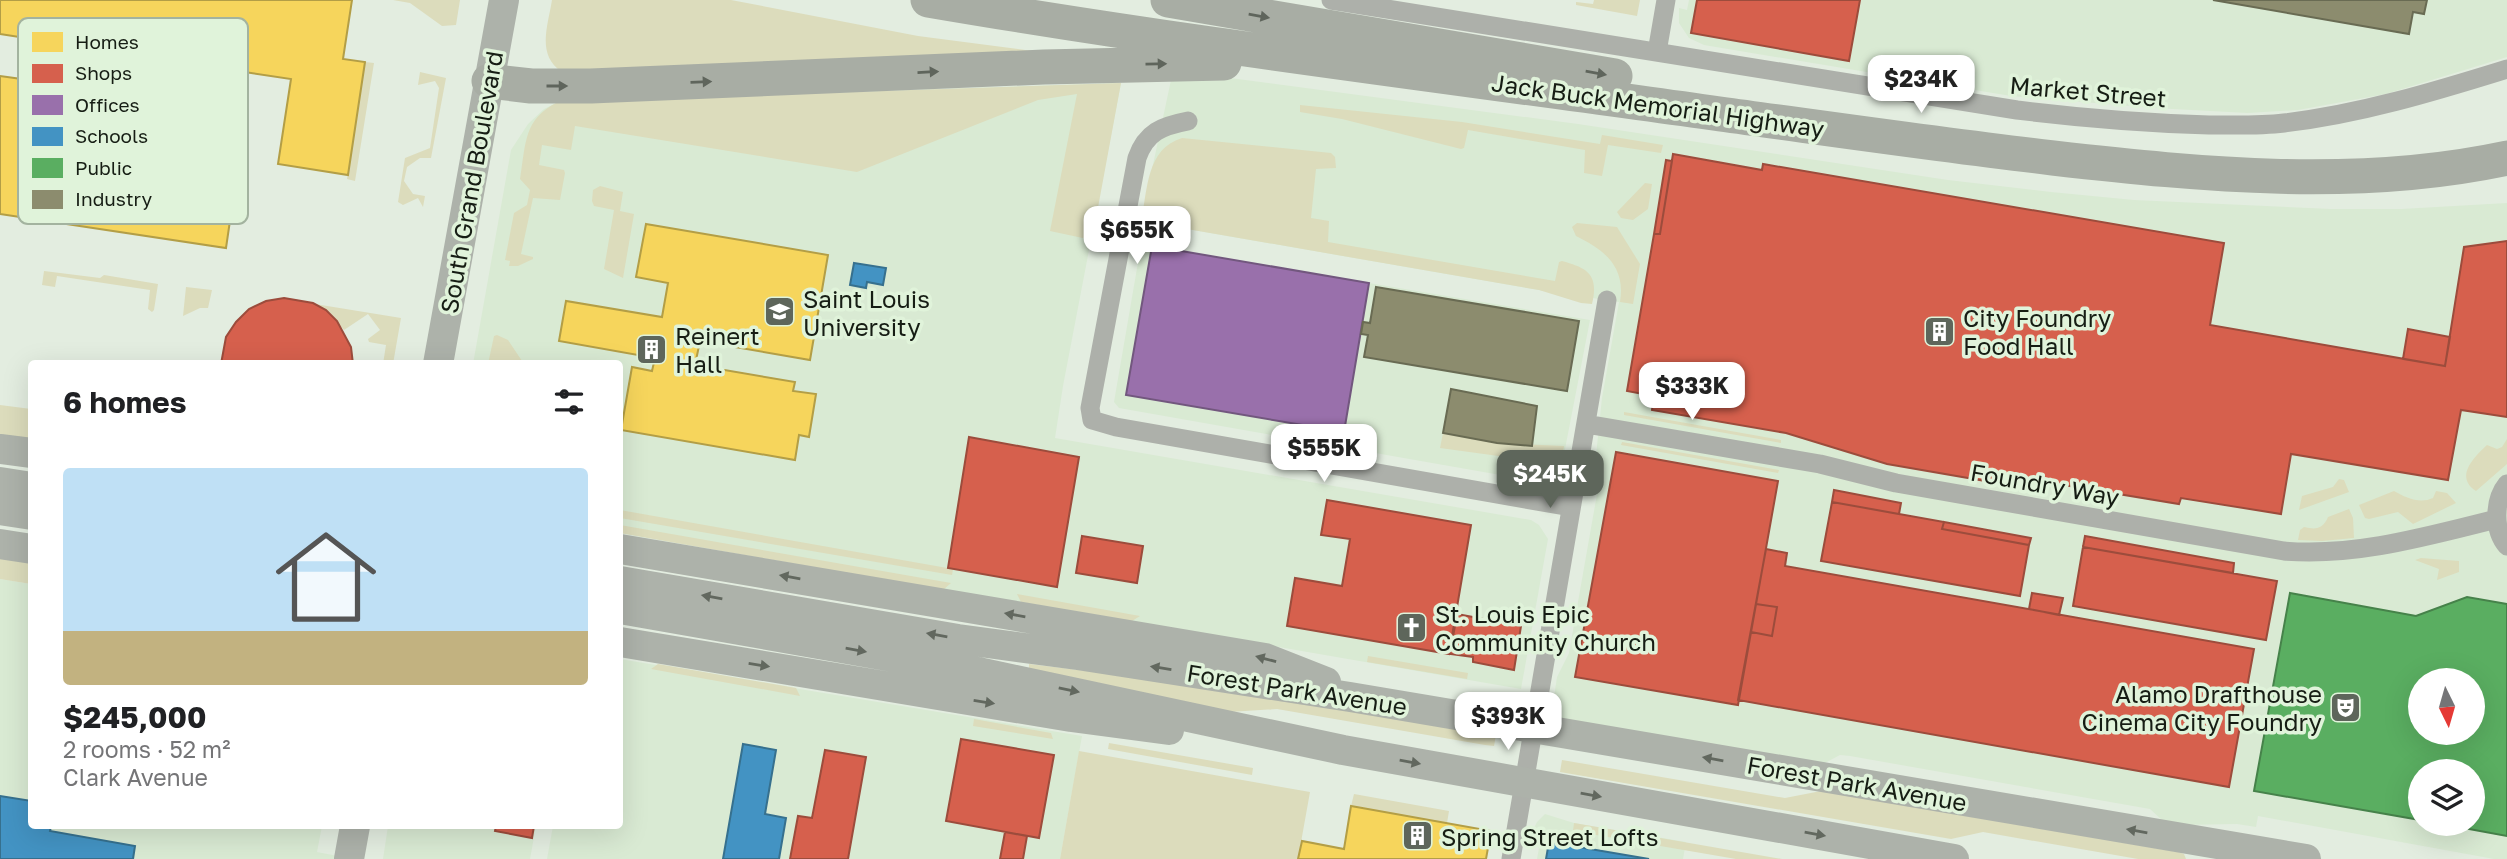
<!DOCTYPE html>
<html lang="en">
<head>
<meta charset="utf-8">
<style>
  :root { --surface:#fff; --page:#f6f6f6; --text:#202124; --muted:#757577; --line:#e0e0e0; --accent:#5e665b }
  body { margin:0; font-family:"Golos Text",sans-serif; background:var(--page); color:var(--text); height:100vh; display:flex; flex-direction:column; font-size:26px; white-space:nowrap }
  * { box-sizing:border-box; margin:0 }
  p { font-size:23px; color:var(--muted) }
  .icon { flex:none; width:38px; height:38px; fill:none; stroke:currentColor; stroke-width:2; stroke-linecap:round; stroke-linejoin:round }
  .map { position:relative; flex:1; overflow:hidden }
  .sheet { position:absolute; left:28px; top:360px; width:595px; height:469px; display:flex; flex-direction:column; background:var(--surface); border-radius:7px; box-shadow:0 7px 28px #0002 }
  .sheet>* { flex:none }
  .needle { width:46px; rotate:175deg }
  .fabs { position:absolute; left:2408px; top:668px; display:grid; gap:14px }
  .fabs a { display:grid; place-items:center; width:77px; height:77px; border-radius:50%; background:var(--surface); box-shadow:0 7px 28px #0002; font-size:35px }
  .price { position:absolute; translate:-50% -60px; padding:0 16px; border-radius:14px; background:#fff; color:#222; font-size:23px; line-height:46px; filter:drop-shadow(0 2px 4px #0008) }
  .price::after { content:''; position:absolute; left:50%; top:42px; width:21px; height:16px; margin-left:-10px; background:inherit; clip-path:polygon(0 0,100% 0,50% 100%) }
  .price.active { background:var(--accent); color:#fff }
  ul { padding:0; list-style:none }
  li { display:grid; align-content:center; gap:14px; height:371px; padding:0 35px }
  li+li { border-top:2px solid var(--line) }
  li span { display:grid; place-items:center; height:217px; border-radius:7px; color:#555 }
  li>.icon { margin-inline-start:auto }
  span .icon { width:126px; height:126px; fill:#fffc; stroke-width:1 }
  li b { font-size:30px }
  h2 { display:flex; justify-content:space-between; align-items:center; height:84px; padding:0 35px; font-size:30px }
  .map>svg:first-child { display:block }
  .built { fill:#d9ead3; fill-rule:evenodd }
  .green { fill:#dcdcbc }
  .homes { fill:#f6d55c; stroke:#b39e46; stroke-width:2 }
  .shops { fill:#d6604d; stroke:#9c4c3c; stroke-width:2 }
  .offices { fill:#9970ab; stroke:#72577e; stroke-width:2 }
  .schools { fill:#4393c3; stroke:#36708e; stroke-width:2 }
  .public { fill:#5aae61; stroke:#46824a; stroke-width:2; fill-rule:evenodd }
  .industry { fill:#8c8c6e; stroke:#696b53; stroke-width:2 }
  .lines { fill:none; stroke-linecap:round; stroke-linejoin:round }
  .street { stroke:#adb0aa; stroke-width:19 }
  .primary { stroke:#adb2aa; stroke-width:30 }
  .highway { stroke:#a8ada4; stroke-width:35 }
  .oneway { fill:#5f655c }
  .oneway2 { fill:#62685f }
  .labels { text-anchor:middle; dominant-baseline:central; stroke-width:7; stroke-linejoin:round; paint-order:stroke }
  .street-label { font-size:24px; fill:#161d14; stroke:#e0f3da }
  .poi-label { font-size:24px; fill:#161d14; stroke:#e0f3da; text-anchor:start }
  .key { fill:#e0f3da; stroke:#a3b39f; stroke-width:2 }
  .key-label { font-size:19px; fill:#161d14 }
</style>
</head>
<body>
<div class="map">
<svg width="2507" height="859" viewBox="0 0 2507 859">
  <rect width="100%" height="100%" fill="#e3ede0"/>
  <!-- built -->
  <path class="built" d="M 1689,0 L 2507,0 L 2507,57 L 2386,94 L 2298,110 L 2248,113 L 2154,108 L 2011,96 L 1704,45 L 1689,38 L 1679,23 L 1679,8 L 1687,10 Z
    M 1230,78 L 1578,124 L 1948,180 L 2051,192 L 2134,200 L 2331,209 L 2401,209 L 2507,203 L 2507,859 L 2494,859 L 2258,816 L 2256,827 L 2237,824 L 2180,825 L 2163,821 L 2150,809 L 1850,756 L 1840,755 L 1823,764 L 1560,718 L 1555,712 L 1553,704 L 1557,677 L 1569,653 L 1600,477 L 1595,465 L 1602,398 L 1619,302 L 1539,290 L 1141,221 L 1171,80 ZM 2420,681 L 2473,681 L 2473,733 L 2420,733 ZM 2420,772 L 2473,772 L 2473,824 L 2420,824 Z
    M 1121,83 L 1063,386 L 1055,438 L 1531,520 L 1539,525 L 1548,539 L 1521,689 L 620,533 L 620,364 L 473,364 L 511,150 L 528,124 L 544,109 L 558,102 Z
    M 1141,245 L 1590,320 L 1559,480 L 1557,484 L 1540,482 L 1119,408 L 1114,402 Z
    M 0,579 L 31,584 L 32,826 L 322,826 L 317,852 L 353,859 L 0,859 Z
    M 620,659 L 1082,736 L 1060,859 L 547,859 L 553,826 L 620,826 Z
    M 1545,814 L 1574,823 L 1686,842 L 1683,859 L 1537,859 L 1539,848 L 1532,842 L 1531,834 L 1537,822 Z
    M 388,826 L 536,826 L 530,859 L 383,859 Z"/>
  <!-- green -->
  <path class="green" d="M 393,0 L 460,0 L 456,25 L 442,26 L 410,3 Z
    M 552,0 L 731,0 L 918,36 L 1040,52 L 562,72 C 536,55 548,26 552,0 Z
    M 1594,0 L 1640,0 L 1637,16 L 1576,5 L 1576,2 L 1593,4 Z
    M 365,62 L 374,63 L 355,181 L 347,179 Z
    M 420,72 L 446,78 L 431,158 L 420,158 L 407,167 L 404,181 L 413,194 L 425,196 L 423,207 L 418,198 L 403,205 L 398,202 L 405,158 L 430,148 L 439,88 L 435,81 L 418,85 Z
    M 1121,83 L 1092,240 L 1050,231 L 1077,94 L 1038,100 L 857,172 L 575,126 L 571,150 L 542,145 L 539,165 L 564,170 L 565,173 L 560,200 L 533,198 L 521,254 L 533,257 L 533,259 L 518,266 L 509,266 L 510,261 L 505,260 L 514,213 L 527,205 L 530,190 L 520,179 C 526,144 523,119 558,102 Z
    M 1300,105 L 1462,122 L 1600,144 L 1602,135 L 1663,145 L 1661,153 L 1608,145 L 1602,176 L 1584,173 L 1585,150 L 1468,130 L 1464,148 L 1461,149 L 1342,119 L 1300,112 Z
    M 1182,138 L 1331,153 L 1335,157 L 1336,168 L 1316,169 L 1311,218 L 1329,221 L 1328,242 L 1555,281 L 1559,262 L 1562,261 C 1588,268 1599,275 1592,304 L 1581,303 L 1539,290 L 1141,221 C 1148,189 1146,149 1182,138 Z
    M 1645,183 L 1652,184 L 1648,209 L 1633,220 L 1621,218 L 1617,212 Z
    M 600,186 L 623,192 L 620,211 L 634,214 L 623,278 L 604,269 L 614,210 L 594,206 L 592,201 L 593,190 Z
    M 1577,223 L 1617,227 L 1640,264 L 1633,304 L 1620,302 C 1626,266 1604,250 1576,236 L 1572,227 Z
    M 44,271 L 100,278 L 104,275 L 158,284 L 154,310 L 152,312 L 148,309 L 150,290 L 57,276 L 55,287 L 42,285 Z
    M 186,287 L 212,290 L 208,308 L 200,308 L 183,316 Z
    M 315,304 L 401,318 L 393,364 L 383,364 L 386,345 L 369,342 L 368,339 L 380,330 L 368,314 L 344,330 L 326,310 Z
    M 497,335 L 508,340 L 524,364 L 488,364 L 494,336 Z
    M 0,405 L 31,409 L 31,440 L 0,435 Z
    M 1624,412 L 1781,440 L 1781,443 L 1624,415 Z
    M 1443,433 L 1497,443 L 1564,446 L 1562,458 L 1528,460 L 1440,448 Z
    M 2507,439 L 2507,464 L 2476,491 C 2454,477 2474,457 2487,445 L 2497,449 L 2502,447 Z
    M 1622,442 L 1779,470 L 1778,473 L 1621,445 Z
    M 2339,479 L 2344,480 L 2349,492 L 2299,510 L 2302,496 L 2333,487 Z
    M 2394,491 C 2406,498 2420,504 2433,498 L 2436,491 L 2447,493 L 2456,503 L 2413,524 L 2398,512 L 2369,519 L 2365,518 L 2359,505 Z
    M 2349,509 L 2353,518 L 2354,538 L 2322,541 L 2298,540 L 2300,530 L 2304,527 C 2316,530 2323,529 2328,517 Z
    M 620,510 L 953,569 L 952,575 L 620,518 Z
    M 620,525 L 951,583 L 943,590 L 620,533 Z
    M 0,557 L 31,562 L 31,584 L 0,579 Z
    M 2421,558 L 2459,561 L 2459,572 L 2437,580 L 2439,569 L 2415,560 Z
    M 1017,594 L 1140,616 L 1132,621 L 1021,602 Z
    M 1368,656 L 1468,673 L 1467,679 L 1367,662 Z
    M 658,664 L 796,688 L 800,696 L 651,669 Z
    M 1029,664 L 1171,681 L 1496,735 L 1494,746 L 1485,745 L 1277,709 L 1229,712 L 1029,669 Z
    M 974,719 L 1051,733 L 1053,739 L 973,726 Z
    M 1109,743 L 1253,768 L 1252,775 L 1108,749 Z
    M 1079,751 L 1310,792 L 1298,859 L 1060,859 Z
    M 1562,760 L 1785,798 L 1821,791 L 2178,852 L 2184,854 L 2186,859 L 2138,859 L 1983,832 L 1951,839 L 1560,772 Z
    M 1354,794 L 1449,811 L 1447,823 L 1351,806 Z
    M 1574,823 L 1782,859 L 1736,859 L 1573,831 Z"/>
  <!-- homes -->
  <path class="homes" d="M 0,0 L 352,0 L 343,59 L 365,62 L 348,175 L 278,164 L 291,79 L 99,50 L 92,89 L 246,111 L 226,248 L 0,214 L 0,76 L 65,85 L 71,45 L 0,34 Z
    M 646,224 L 828,255 L 810,360 L 700,341 L 695,365 L 795,382 L 793,391 L 816,394 L 809,437 L 799,435 L 795,460 L 621,430 L 632,367 L 652,371 L 655,358 L 559,341 L 566,301 L 662,317 L 668,283 L 636,277 Z
    M 1351,806 L 1491,831 L 1486,859 L 1298,859 L 1302,841 L 1344,849 Z"/>
  <!-- shops -->
  <path class="shops" d="M 1697,0 L 1860,0 L 1849,61 L 1691,33 Z
    M 1673,154 L 1762,170 L 1763,164 L 2224,243 L 2210,325 L 2445,366 L 2464,247 L 2507,241 L 2507,417 L 2461,410 L 2448,480 L 2291,454 L 2281,514 L 2181,498 L 2179,504 L 2027,479 L 2026,488 L 1887,464 L 1786,433 L 1652,410 L 1654,396 L 1627,391 L 1654,234 L 1660,234 Z
    M 1666,160 L 1672,161 L 1660,234 L 1654,234 Z
    M 284,298 L 313,303 L 326,310 L 337,321 L 351,347 L 353,364 L 221,364 L 226,337 L 236,322 L 249,309 L 266,301 Z
    M 2408,329 L 2450,337 L 2445,366 L 2403,359 Z
    M 969,437 L 1079,457 L 1057,587 L 948,568 Z
    M 1616,452 L 1778,481 L 1738,705 L 1575,677 Z
    M 1834,490 L 1901,503 L 1899,514 L 1832,502 Z
    M 1327,500 L 1471,525 L 1449,654 L 1287,626 L 1295,578 L 1342,586 L 1350,539 L 1321,535 Z
    M 1832,502 L 1944,522 L 1942,529 L 2029,545 L 2020,596 L 1821,561 Z
    M 1944,522 L 2031,538 L 2029,545 L 1942,529 Z
    M 1082,536 L 1143,546 L 1137,583 L 1076,573 Z
    M 2085,536 L 2234,563 L 2233,573 L 2083,547 Z
    M 2083,547 L 2277,581 L 2266,640 L 2073,606 Z
    M 1766,549 L 1787,553 L 1785,566 L 2254,649 L 2229,787 L 1738,700 Z
    M 2032,593 L 2063,598 L 2059,615 L 2029,609 Z
    M 1756,604 L 1777,607 L 1772,636 L 1751,632 Z
    M 1457,614 L 1521,626 L 1514,670 L 1473,662 L 1473,657 L 1450,654 Z
    M 961,739 L 1054,755 L 1039,838 L 946,821 Z
    M 825,750 L 866,757 L 848,859 L 790,859 L 798,816 L 812,818 Z
    M 496,826 L 534,826 L 532,838 L 495,831 Z
    M 1005,832 L 1027,836 L 1023,859 L 1000,859 Z"/>
  <!-- offices -->
  <path class="offices" d="M 1152,246 L 1369,283 L 1344,432 L 1126,395 Z"/>
  <!-- schools -->
  <path class="schools" d="M 854,263 L 886,268 L 883,285 L 867,282 L 866,288 L 850,285 Z
    M 743,744 L 776,750 L 765,814 L 786,818 L 779,859 L 723,859 Z
    M 0,796 L 32,801 L 32,826 L 51,826 L 50,831 L 135,846 L 133,859 L 0,859 Z
    M 1549,842 L 1649,859 L 1546,859 Z"/>
  <!-- public -->
  <path class="public" d="M 2290,593 L 2416,616 L 2467,597 L 2507,604 L 2507,836 L 2442,824 L 2473,824 L 2473,772 L 2420,772 L 2420,820 L 2254,791 ZM 2420,681 L 2473,681 L 2473,733 L 2420,733 Z"/>
  <!-- industry -->
  <path class="industry" d="M 2213,0 L 2427,0 L 2424,14 L 2413,12 L 2409,34 Z
    M 1376,287 L 1579,321 L 1567,391 L 1364,357 L 1368,335 L 1361,334 L 1363,322 L 1370,323 Z
    M 1451,389 L 1537,406 L 1532,446 L 1497,443 L 1443,433 Z"/>
  <g class="lines">
    <!-- street -->
    <path class="street" d="M 1331,0 L 2017,110 C 2081,118 2145,123 2209,125 C 2234,125 2259,126 2284,123 C 2360,114 2433,92 2507,69
      M 1657,52 L 1666,0
      M 1188,121 C 1162,126 1146,132 1137,158 L 1090,408 L 1092,420 L 1116,427 L 1571,507
      M 1586,424 L 1820,464 L 1896,483 L 2284,551 C 2356,557 2428,536 2497,519
      M 2507,484 C 2494,500 2493,530 2507,546
      M 1511,859 L 1607,300"/>
    <!-- primary -->
    <path class="primary" d="M 438,364 L 504,0
      M 0,449 L 32,453
      M 0,482 L 32,487
      M 0,510 L 32,515
      M 0,544 L 32,549
      M 620,549 L 1265,658 L 1326,682
      M 620,581 L 958,639 L 1077,655 L 1350,697 L 2306,859
      M 620,609 L 978,672 L 1343,750 L 1954,859
      M 620,642 L 1071,717 L 1169,730
      M 349,859 L 355,826"/>
    <!-- highway -->
    <path class="highway" d="M 928,0 C 1191,45 1456,77 1720,114 C 1831,129 1942,145 2053,158 C 2203,175 2358,190 2507,158
      M 1168,0 L 1615,76
      M 489,81 L 531,86 L 591,86 L 1044,67 L 1224,63"/>
  </g>
  <!-- one-way arrows -->
  <defs><path id="oneway-solid" d="M-6-.8H1V-3.2L6.5 0L1 3.2V.8H-6Z" transform="scale(1.75)"/></defs>
  <g class="oneway">
    <use href="#oneway-solid" transform="translate(1259 16) rotate(10)"/>
    <use href="#oneway-solid" transform="translate(1156 64) rotate(-1)"/>
    <use href="#oneway-solid" transform="translate(928 72) rotate(-3)"/>
    <use href="#oneway-solid" transform="translate(1596 73) rotate(10)"/>
    <use href="#oneway-solid" transform="translate(701 82) rotate(-2)"/>
    <use href="#oneway-solid" transform="translate(557 86)"/>
  </g>
  <g class="oneway2">
    <use href="#oneway-solid" transform="translate(790 577) rotate(-170)"/>
    <use href="#oneway-solid" transform="translate(712 597) rotate(-170)"/>
    <use href="#oneway-solid" transform="translate(1015 615) rotate(-170)"/>
    <use href="#oneway-solid" transform="translate(937 635) rotate(-170)"/>
    <use href="#oneway-solid" transform="translate(856 650) rotate(10)"/>
    <use href="#oneway-solid" transform="translate(1266 659) rotate(-165)"/>
    <use href="#oneway-solid" transform="translate(759 665) rotate(9)"/>
    <use href="#oneway-solid" transform="translate(1161 668) rotate(-171)"/>
    <use href="#oneway-solid" transform="translate(1069 690) rotate(12)"/>
    <use href="#oneway-solid" transform="translate(984 702) rotate(9)"/>
    <use href="#oneway-solid" transform="translate(1713 759) rotate(-170)"/>
    <use href="#oneway-solid" transform="translate(1410 762) rotate(10)"/>
    <use href="#oneway-solid" transform="translate(1591 795) rotate(10)"/>
    <use href="#oneway-solid" transform="translate(2137 831) rotate(-170)"/>
    <use href="#oneway-solid" transform="translate(1815 834) rotate(10)"/>
  </g>
  <!-- icons -->
  <defs>
    <symbol id="university-square" viewBox="-11 -11 22 22"><rect x="-9" y="-9" width="18" height="18" rx="4" fill="#5e665b" stroke="#e0f3da"/><path d="M0-5L7-2L0 1L-7-2ZM-4 1L0 2.5L4 1V4Q0 6-4 4Z" fill="#fff"/></symbol>
    <symbol id="building-square" viewBox="-11 -11 22 22"><rect x="-9" y="-9" width="18" height="18" rx="4" fill="#5e665b" stroke="#e0f3da"/><path d="M-4-6H4V6H1V3H-1V6H-4ZM-2.5-4.3h1.7v1.8h-1.7ZM.8-4.3h1.7v1.8H.8ZM-2.5-1h1.7V.8h-1.7ZM.8-1h1.7V.8H.8Z" fill="#fff"/></symbol>
    <symbol id="church-square" viewBox="-11 -11 22 22"><rect x="-9" y="-9" width="18" height="18" rx="4" fill="#5e665b" stroke="#e0f3da"/><path d="M-1.2-6h2.4v3.5h3.3v2.4h-3.3V6h-2.4V-.1h-3.3v-2.4h3.3Z" fill="#fff"/></symbol>
    <symbol id="theatre-square" viewBox="-11 -11 22 22"><rect x="-9" y="-9" width="18" height="18" rx="4" fill="#5e665b" stroke="#e0f3da"/><path d="M-5-5.5Q0-4 5-5.5V0Q5 5 0 6Q-5 5-5 0ZM-3.3-2.5H-1v1.5H-3.3ZM1-2.5H3.3v1.5H1ZM-2.8 1Q0 5.5 2.8 1Z" fill="#fff"/></symbol>
  </defs>
  <g fill-rule="evenodd">
    <use href="#university-square" x="762" y="294" width="35" height="35"/>
    <use href="#building-square" x="1922" y="314" width="35" height="35"/>
    <use href="#building-square" x="634" y="332" width="35" height="35"/>
    <use href="#church-square" x="1394" y="610" width="35" height="35"/>
    <use href="#theatre-square" x="2328" y="690" width="35" height="35"/>
    <use href="#building-square" x="1400" y="818" width="35" height="35"/>
  </g>
  <g class="labels">
    <!-- street labels -->
    <g class="street-label">
      <text transform="translate(2088 91) rotate(5)">Market Street</text>
      <text transform="translate(1658 105) rotate(8)">Jack Buck Memorial Highway</text>
      <text transform="translate(471 182) rotate(-80)">South Grand Boulevard</text>
      <text transform="translate(2045 484) rotate(10)">Foundry Way</text>
      <text transform="translate(1297 689) rotate(9)">Forest Park Avenue</text>
      <text transform="translate(1857 783) rotate(10)">Forest Park Avenue</text>
    </g>
    <!-- poi labels -->
    <g class="poi-label">
      <text x="803" y="298">Saint Louis<tspan x="803" dy="28">University</tspan></text>
      <text x="1963" y="317">City Foundry<tspan x="1963" dy="28">Food Hall</tspan></text>
      <text x="675" y="335">Reinert<tspan x="675" dy="28">Hall</tspan></text>
      <text x="1435" y="613">St. Louis Epic<tspan x="1435" dy="28">Community Church</tspan></text>
      <text x="2322" y="693" text-anchor="end">Alamo Drafthouse<tspan x="2322" dy="28">Cinema City Foundry</tspan></text>
      <text x="1441" y="836">Spring Street Lofts</text>
    </g>
  </g>
  <!-- legend -->
  <rect x="18" y="18" width="230" height="206" rx="10" class="key"/>
  <rect x="32" y="32" width="31" height="20" fill="#f6d55c"/>
  <rect x="32" y="64" width="31" height="19" fill="#d6604d"/>
  <rect x="32" y="95" width="31" height="20" fill="#9970ab"/>
  <rect x="32" y="127" width="31" height="19" fill="#4393c3"/>
  <rect x="32" y="158" width="31" height="20" fill="#5aae61"/>
  <rect x="32" y="190" width="31" height="19" fill="#8c8c6e"/>
  <g class="key-label">
    <text x="75" y="49">Homes</text>
    <text x="75" y="80">Shops</text>
    <text x="75" y="112">Offices</text>
    <text x="75" y="143">Schools</text>
    <text x="75" y="175">Public</text>
    <text x="75" y="206">Industry</text>
  </g>
</svg>
<div class="fabs">
<a><svg class="needle" viewBox="-14 -14 28 28"><path d="M0-13l5 13h-10z" fill="#e53935"/><path d="M0 13l5-13h-10z" fill="#757577"/></svg></a>
<a><svg class="icon" aria-label="layers" viewBox="0 0 24 24"><path d="M12 4l9 5-9 5-9-5zM3 14l9 5 9-5"/></svg></a>
</div>
<b class="price" style="left:1921px;top:115px">$234K</b>
<b class="price" style="left:1137px;top:266px">$655K</b>
<b class="price" style="left:1692px;top:422px">$333K</b>
<b class="price" style="left:1324px;top:484px">$555K</b>
<b class="price active" style="left:1550px;top:510px">$245K</b>
<b class="price" style="left:1508px;top:752px">$393K</b>
<section class="sheet">
<h2>6 homes<svg class="icon" aria-label="filters" viewBox="0 0 24 24"><path d="M4 7h16M4 17h16"/><circle cx="9" cy="7" r="2"/><circle cx="15" cy="17" r="2"/></svg></h2>
<ul>
<li><span style="background:linear-gradient(#bfe0f5 75%,#c2b280 0)"><svg class="icon" aria-label="home" viewBox="0 0 24 24"><path d="M3 11l9-7 9 7M6 9v11h12V9"/></svg></span><div><b>$245,000</b><p>2 rooms · 52 m²</p><p>Clark Avenue</p></div></li>
</ul>
</section>
</div>
</body>
</html>
